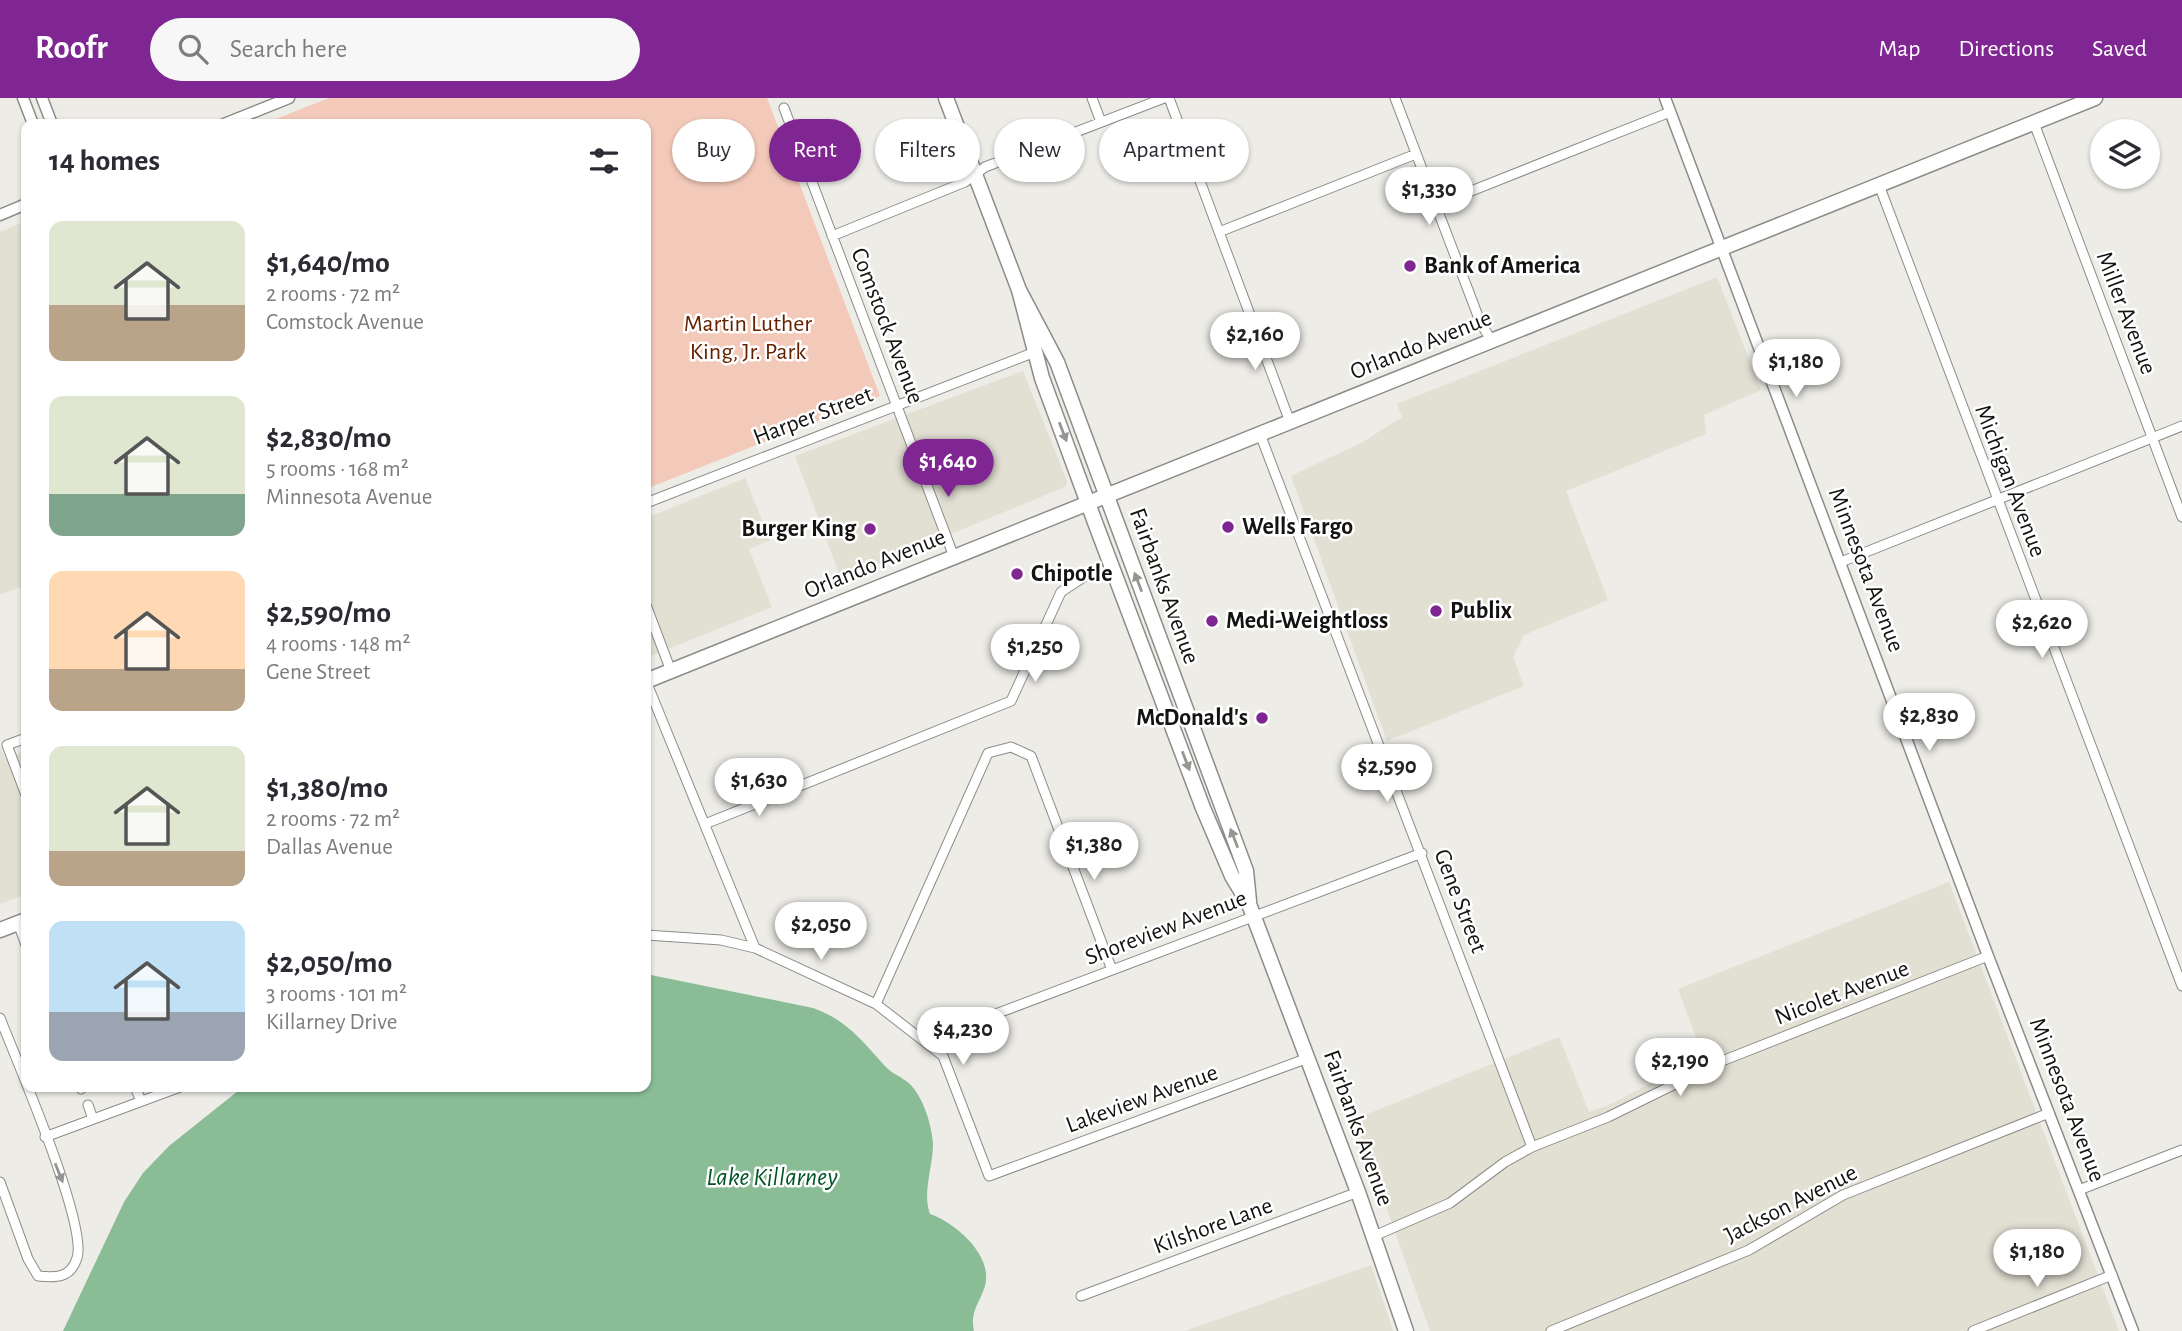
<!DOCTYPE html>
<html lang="en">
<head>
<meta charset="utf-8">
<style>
  :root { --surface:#fff; --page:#f7f7f7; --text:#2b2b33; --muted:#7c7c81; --accent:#802693 }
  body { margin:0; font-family:"Alegreya Sans",sans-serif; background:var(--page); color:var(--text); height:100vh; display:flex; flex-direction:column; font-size:26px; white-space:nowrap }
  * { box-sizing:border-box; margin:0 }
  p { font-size:23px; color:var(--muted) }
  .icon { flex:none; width:38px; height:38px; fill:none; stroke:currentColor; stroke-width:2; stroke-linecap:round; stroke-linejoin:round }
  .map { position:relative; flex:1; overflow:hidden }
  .drawer { position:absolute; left:21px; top:21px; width:630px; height:973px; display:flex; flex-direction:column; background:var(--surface); border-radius:14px; box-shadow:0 2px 5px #0004 }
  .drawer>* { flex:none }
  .hud { position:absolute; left:672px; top:21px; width:665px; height:63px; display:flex; gap:14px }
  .fabs { position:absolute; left:2090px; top:21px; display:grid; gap:14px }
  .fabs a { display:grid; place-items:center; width:70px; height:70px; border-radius:50%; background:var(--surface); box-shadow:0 2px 5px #0004; font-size:35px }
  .price { position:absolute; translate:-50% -60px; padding:0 16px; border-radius:24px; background:#fff; color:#222; font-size:23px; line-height:46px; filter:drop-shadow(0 2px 4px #0008) }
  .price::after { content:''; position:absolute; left:50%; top:42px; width:21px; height:16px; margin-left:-10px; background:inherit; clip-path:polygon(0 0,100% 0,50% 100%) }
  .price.selected { background:var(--accent); color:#fff }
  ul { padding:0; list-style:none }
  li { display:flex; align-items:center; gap:21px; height:175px; padding:0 28px }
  li span { display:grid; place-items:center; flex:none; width:196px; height:140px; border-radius:14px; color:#555 }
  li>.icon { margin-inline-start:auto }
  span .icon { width:84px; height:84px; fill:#fffc; stroke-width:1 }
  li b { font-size:30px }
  h2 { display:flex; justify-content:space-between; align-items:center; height:84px; padding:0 28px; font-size:30px }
  .pill { padding:0 24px; border-radius:32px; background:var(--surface); box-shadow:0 2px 5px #0004; font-size:24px; line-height:63px }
  .pill.selected { background:var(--accent); color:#fff }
  header { display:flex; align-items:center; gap:42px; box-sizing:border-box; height:98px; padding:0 35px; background:var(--accent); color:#fff }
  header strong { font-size:33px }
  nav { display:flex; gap:38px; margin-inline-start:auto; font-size:24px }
  .search { width:490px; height:63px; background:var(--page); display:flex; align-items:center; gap:18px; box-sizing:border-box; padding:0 24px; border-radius:38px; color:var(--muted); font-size:26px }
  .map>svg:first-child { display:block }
  .built { fill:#e2dfd3 }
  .green { fill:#f3c9b9 }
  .water { fill:#8abd95 }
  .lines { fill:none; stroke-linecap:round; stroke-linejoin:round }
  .minor-casing { stroke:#8d8c88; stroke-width:11 }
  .tertiary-casing { stroke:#8d8c88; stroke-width:13 }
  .primary-casing { stroke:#8d8c88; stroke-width:17 }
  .minor { stroke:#fff; stroke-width:9 }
  .tertiary { stroke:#fff; stroke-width:10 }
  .primary { stroke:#fff; stroke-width:14 }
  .oneway { fill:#959594 }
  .poi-dot { fill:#802693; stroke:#fff; stroke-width:2.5 }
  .labels { text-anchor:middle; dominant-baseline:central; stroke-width:5; stroke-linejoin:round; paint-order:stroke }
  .poi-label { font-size:24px; font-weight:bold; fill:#141312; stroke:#fff; text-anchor:start }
  .street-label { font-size:24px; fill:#141312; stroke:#fff }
  .park-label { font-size:24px; fill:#652000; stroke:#fff }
  .water-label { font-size:26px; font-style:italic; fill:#005525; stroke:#fff }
</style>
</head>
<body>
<header>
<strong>Roofr</strong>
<div class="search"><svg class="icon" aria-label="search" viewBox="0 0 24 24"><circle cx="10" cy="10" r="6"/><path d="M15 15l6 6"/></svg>Search here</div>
<nav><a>Map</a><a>Directions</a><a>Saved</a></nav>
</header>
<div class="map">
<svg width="2182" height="1233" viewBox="0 0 2182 1233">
  <rect width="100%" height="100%" fill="#edece7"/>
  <!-- built -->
  <path class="built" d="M 26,123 L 26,487 L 0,497 L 0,134 Z
    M 1717,179 L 1761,292 L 1704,317 L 1706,336 L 1566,393 L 1608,502 L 1524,537 L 1513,559 L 1524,588 L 1387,643 L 1291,378 L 1363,344 L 1402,319 L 1397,306 Z
    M 1023,273 L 1067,383 L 1065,389 L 841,481 L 795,358 Z
    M 745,380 L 770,442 L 749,451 L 772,509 L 646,560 L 646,420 Z
    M 0,650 L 5,661 L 26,652 L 26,796 L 0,806 Z
    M 1949,784 L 2119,1233 L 1430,1233 L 1355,1021 L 1559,939 L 1589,1014 L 1609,1007 L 1703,958 L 1678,891 Z
    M 1371,1167 L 1393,1233 L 1185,1233 Z"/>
  <!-- green -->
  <path class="green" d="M 329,0 L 767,0 L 880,298 L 646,391 L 646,26 L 263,26 Z"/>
  <!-- water -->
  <path class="water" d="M 646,876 L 813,910 C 847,922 861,942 884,967 C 891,975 898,977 906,983 C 922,994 932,1027 933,1046 C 933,1069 922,1095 930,1116 C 956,1125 996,1159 984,1191 C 978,1207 970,1215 974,1233 L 63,1233 L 124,1104 L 143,1075 L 169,1048 L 243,989 L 646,989 Z"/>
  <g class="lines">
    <defs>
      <path id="minor" d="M 1092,0 L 1101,24
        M 1169,0 L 1290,324
        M 1395,0 L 1481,226 L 1492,243
        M 784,10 L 954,459
        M 2034,25 L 2182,419
        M 1879,87 L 2182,888
        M 1436,107 L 1670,14
        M 1219,134 L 1416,56
        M 832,138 L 965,84 L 985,69 L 1164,0
        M 1260,336 L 1532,1049
        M 646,405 L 1035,254
        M 1841,464 L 2182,328
        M 646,507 L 671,573
        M 646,583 L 755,850
        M 26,640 L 7,647 L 26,697
        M 705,726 L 1011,603 L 1061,494 L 1090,475 L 1115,476
        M 18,825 L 26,847
        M 646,837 L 721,842 L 755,850 L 876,906 L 943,958 L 989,1078 L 1308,960
        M 876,906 L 988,655 L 1011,649 L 1031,658 L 1112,872
        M 0,920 C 16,961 88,1127 77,1160 C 71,1180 56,1180 38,1178 L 28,1161 L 0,1084
        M 924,943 L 1422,755
        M 80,989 L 81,991
        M 135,989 L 141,1003
        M 88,1007 L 93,1021
        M 45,1039 L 180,989
        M 2079,1092 L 2182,1052
        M 1374,1138 L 1450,1105 L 1505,1064 L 1532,1049 L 1608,1019 L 1722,963 L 1988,858
        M 1081,1198 L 1358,1094
        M 1551,1233 L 1749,1152 L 1843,1097 L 2049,1015
        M 1973,1233 L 2112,1177"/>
      <path id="tertiary" d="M 23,0 L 33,26
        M 42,0 L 52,26
        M 1665,0 L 1988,858 L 2133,1233
        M 224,26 L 289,0
        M 0,117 L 26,106"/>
      <path id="primary" d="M 946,0 L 1019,192 L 1057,264 L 1236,746 L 1246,773 L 1249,803
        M 1019,192 L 1042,280 L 1096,427 L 1203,710 L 1232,778 L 1249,806 L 1358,1094 L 1406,1233
        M 646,583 L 2095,0
        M 0,832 L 26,822"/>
    </defs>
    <!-- minor casing -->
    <use href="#minor" class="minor-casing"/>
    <!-- tertiary casing -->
    <use href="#tertiary" class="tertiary-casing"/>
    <!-- primary casing -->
    <use href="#primary" class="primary-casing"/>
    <!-- minor -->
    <use href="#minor" class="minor"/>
    <!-- tertiary -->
    <use href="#tertiary" class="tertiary"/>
    <!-- primary -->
    <use href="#primary" class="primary"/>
  </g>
  <!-- one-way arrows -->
  <defs><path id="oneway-solid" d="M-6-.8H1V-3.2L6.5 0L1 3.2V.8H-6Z" transform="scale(1.75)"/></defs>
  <g class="oneway">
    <use href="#oneway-solid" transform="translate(1063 334) rotate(69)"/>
    <use href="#oneway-solid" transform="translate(1138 484) rotate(-111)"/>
    <use href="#oneway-solid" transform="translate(1186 663) rotate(69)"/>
    <use href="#oneway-solid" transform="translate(1234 740) rotate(-111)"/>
    <use href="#oneway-solid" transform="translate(59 1075) rotate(68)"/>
  </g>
  <!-- markers -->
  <g class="poi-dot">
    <circle cx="1410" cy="168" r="7"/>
    <circle cx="1228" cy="429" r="7"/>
    <circle cx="870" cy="431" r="7"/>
    <circle cx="1017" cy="476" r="7"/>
    <circle cx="1436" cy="513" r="7"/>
    <circle cx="1212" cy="523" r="7"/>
    <circle cx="1262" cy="620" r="7"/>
  </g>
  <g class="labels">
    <!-- poi labels -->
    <g class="poi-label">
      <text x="1424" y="168">Bank of America</text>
      <text x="1242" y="429">Wells Fargo</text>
      <text x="856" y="431" text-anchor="end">Burger King</text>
      <text x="1031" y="476">Chipotle</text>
      <text x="1450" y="513">Publix</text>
      <text x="1226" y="523">Medi-Weightloss</text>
      <text x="1248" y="620" text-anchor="end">McDonald's</text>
    </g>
    <!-- street labels -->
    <g class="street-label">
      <text transform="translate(2126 215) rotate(69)">Miller Avenue</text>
      <text transform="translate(887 228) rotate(69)">Comstock Avenue</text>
      <text transform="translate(1421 247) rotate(-22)">Orlando Avenue</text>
      <text transform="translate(813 318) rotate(-21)">Harper Street</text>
      <text transform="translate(2010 383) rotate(69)">Michigan Avenue</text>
      <text transform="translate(875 466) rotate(-22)">Orlando Avenue</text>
      <text transform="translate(1866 472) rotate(69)">Minnesota Avenue</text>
      <text transform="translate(1164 488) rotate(70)">Fairbanks Avenue</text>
      <text transform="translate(1460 803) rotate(69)">Gene Street</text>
      <text transform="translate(1166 830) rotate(-21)">Shoreview Avenue</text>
      <text transform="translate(1842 895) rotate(-21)">Nicolet Avenue</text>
      <text transform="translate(1142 1001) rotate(-20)">Lakeview Avenue</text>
      <text transform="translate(2067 1002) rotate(69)">Minnesota Avenue</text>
      <text transform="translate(1358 1030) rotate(70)">Fairbanks Avenue</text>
      <text transform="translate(1791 1106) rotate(-27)">Jackson Avenue</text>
      <text transform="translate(1213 1128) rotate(-20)">Kilshore Lane</text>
    </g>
    <!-- park labels -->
    <g class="park-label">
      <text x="748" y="226">Martin Luther<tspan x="748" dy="28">King, Jr. Park</tspan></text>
    </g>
    <!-- water labels -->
    <g class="water-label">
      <text x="772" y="1079">Lake Killarney</text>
    </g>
  </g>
</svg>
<div class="fabs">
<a><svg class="icon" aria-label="layers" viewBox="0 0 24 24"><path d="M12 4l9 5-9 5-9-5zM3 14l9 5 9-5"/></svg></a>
</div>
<b class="price" style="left:1429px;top:129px">$1,330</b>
<b class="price" style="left:1255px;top:274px">$2,160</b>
<b class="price" style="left:1796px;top:301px">$1,180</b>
<b class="price selected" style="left:948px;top:401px">$1,640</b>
<b class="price" style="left:2042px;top:562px">$2,620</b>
<b class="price" style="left:1035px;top:586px">$1,250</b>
<b class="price" style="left:1929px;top:655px">$2,830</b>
<b class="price" style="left:1387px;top:706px">$2,590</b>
<b class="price" style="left:759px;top:720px">$1,630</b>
<b class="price" style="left:1094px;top:784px">$1,380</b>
<b class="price" style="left:821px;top:864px">$2,050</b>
<b class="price" style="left:963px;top:969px">$4,230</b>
<b class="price" style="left:1680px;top:1000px">$2,190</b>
<b class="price" style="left:2037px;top:1191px">$1,180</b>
<div class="hud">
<a class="pill">Buy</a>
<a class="pill selected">Rent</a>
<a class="pill">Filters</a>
<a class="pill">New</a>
<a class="pill">Apartment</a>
</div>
<section class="drawer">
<h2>14 homes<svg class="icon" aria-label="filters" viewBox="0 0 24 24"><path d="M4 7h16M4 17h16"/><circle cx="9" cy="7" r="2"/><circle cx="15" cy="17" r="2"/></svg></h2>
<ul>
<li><span style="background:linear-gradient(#dfe7d0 60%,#b9a48a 0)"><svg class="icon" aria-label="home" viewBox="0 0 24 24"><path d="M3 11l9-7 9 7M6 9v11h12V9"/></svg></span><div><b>$1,640/mo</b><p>2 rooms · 72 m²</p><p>Comstock Avenue</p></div></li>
<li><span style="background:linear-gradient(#dfe7d0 70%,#7fa58c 0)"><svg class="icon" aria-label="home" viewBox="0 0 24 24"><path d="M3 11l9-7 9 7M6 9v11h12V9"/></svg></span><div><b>$2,830/mo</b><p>5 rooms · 168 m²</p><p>Minnesota Avenue</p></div></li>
<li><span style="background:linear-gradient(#ffd9b3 70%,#b9a48a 0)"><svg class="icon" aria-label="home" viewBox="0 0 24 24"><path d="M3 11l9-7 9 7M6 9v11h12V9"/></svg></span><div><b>$2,590/mo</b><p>4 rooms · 148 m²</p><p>Gene Street</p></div></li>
<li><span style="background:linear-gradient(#dfe7d0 75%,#b9a48a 0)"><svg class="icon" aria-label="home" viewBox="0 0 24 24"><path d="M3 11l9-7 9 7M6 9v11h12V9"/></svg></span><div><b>$1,380/mo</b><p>2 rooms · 72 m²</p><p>Dallas Avenue</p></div></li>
<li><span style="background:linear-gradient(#bfe0f5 65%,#9aa5b1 0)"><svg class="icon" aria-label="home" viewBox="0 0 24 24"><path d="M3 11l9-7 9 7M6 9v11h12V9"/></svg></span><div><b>$2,050/mo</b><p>3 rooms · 101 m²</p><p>Killarney Drive</p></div></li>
</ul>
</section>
</div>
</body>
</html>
